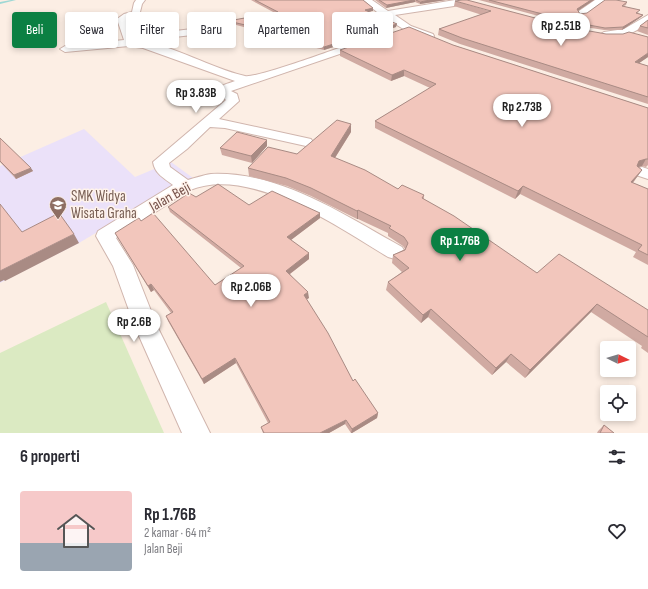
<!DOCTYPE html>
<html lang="id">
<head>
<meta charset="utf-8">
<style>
  :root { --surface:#fff; --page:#f2f2f3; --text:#2b2b33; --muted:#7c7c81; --line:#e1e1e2; --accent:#0b8043 }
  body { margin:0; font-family:"Sofia Sans Condensed",sans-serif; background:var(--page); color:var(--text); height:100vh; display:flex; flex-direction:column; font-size:15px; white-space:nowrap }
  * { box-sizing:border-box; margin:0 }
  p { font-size:13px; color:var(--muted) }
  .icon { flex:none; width:22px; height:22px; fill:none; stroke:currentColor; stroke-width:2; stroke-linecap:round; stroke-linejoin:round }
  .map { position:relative; height:433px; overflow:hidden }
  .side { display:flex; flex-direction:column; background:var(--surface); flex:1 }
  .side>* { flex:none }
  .hud { position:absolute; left:12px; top:12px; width:400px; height:36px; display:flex; gap:8px }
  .needle { width:26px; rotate:95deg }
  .fabs { position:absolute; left:600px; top:341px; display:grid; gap:8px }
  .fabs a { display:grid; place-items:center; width:36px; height:36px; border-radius:4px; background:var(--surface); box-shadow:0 2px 6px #0003; font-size:20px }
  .price { position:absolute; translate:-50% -34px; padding:0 9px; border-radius:14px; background:#fff; color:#222; font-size:13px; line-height:26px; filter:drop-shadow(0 1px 2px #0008) }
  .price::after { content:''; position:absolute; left:50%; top:24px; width:12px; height:9px; margin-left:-6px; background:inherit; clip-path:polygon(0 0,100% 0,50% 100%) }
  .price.current { background:var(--accent); color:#fff }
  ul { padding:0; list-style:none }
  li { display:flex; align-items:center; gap:12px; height:100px; padding:0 20px }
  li+li { border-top:1px solid var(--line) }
  li span { display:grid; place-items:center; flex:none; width:112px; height:80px; border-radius:4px; color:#555 }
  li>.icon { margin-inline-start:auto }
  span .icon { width:48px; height:48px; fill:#fffc; stroke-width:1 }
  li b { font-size:17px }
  h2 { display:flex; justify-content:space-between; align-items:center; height:48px; padding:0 20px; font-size:17px }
  .chip { padding:0 14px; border-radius:4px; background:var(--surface); box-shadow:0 2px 6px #0003; font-size:14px; line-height:36px }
  .chip.current { background:var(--accent); color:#fff }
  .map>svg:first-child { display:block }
  .education { fill:#ebe1f9 }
  .green { fill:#dbeac2 }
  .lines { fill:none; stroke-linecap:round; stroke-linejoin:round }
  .stream { fill:#9fd8d5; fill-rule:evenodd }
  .minor-casing { stroke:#d0b5ad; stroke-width:2 }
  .minor { fill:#fff; fill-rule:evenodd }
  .wall { fill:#d0aaa2 }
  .shaded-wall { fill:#a98b84 }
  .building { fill:#f2c6bc; stroke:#a98b84 }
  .labels { text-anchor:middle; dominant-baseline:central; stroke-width:3; stroke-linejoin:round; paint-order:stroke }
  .education-label { font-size:15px; fill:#785e54; stroke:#fff3eb; text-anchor:start }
  .street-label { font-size:15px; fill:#755049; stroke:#fff3eb }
</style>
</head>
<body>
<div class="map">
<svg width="648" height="433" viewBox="0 0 648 433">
  <rect width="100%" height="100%" fill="#fceee4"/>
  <!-- education -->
  <path class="education" d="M 84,129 L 135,177 L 171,162 L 193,178 L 154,198 L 79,243 L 0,283 L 0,166 Z"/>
  <!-- green -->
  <path class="green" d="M 106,302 L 164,433 L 0,433 L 0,353 Z"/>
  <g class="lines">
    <!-- stream -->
    <path class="stream" d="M 11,0 L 16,0 L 0,4 L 0,2 Z"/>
    <defs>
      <path id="minor" d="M 136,0 L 145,0 L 142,4 L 139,16 L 127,20 L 133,36 L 192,29 L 195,30 L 197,32 L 192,35 L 140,41 C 176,46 210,68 245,76 C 256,79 344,46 361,40 L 365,39 L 370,42 L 369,44 L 231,91 L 237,94 L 239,101 L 219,119 L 311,139 L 313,142 L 311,145 L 306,146 L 225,128 L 210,127 L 187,149 L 169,163 L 170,167 L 188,180 C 195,178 204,175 211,174 C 280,171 344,215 402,247 L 405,252 L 402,257 L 395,259 L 388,257 C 338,227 250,165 190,190 C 181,194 173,201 165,206 C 148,217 132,227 116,238 L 133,265 L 157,326 L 210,433 L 182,433 L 135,327 L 113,266 L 96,236 L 98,231 L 173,185 C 164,178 155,174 153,162 L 226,100 L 219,93 C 219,84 228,84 235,81 L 143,48 L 129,46 L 65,52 L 60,49 L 65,46 L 124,40 L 117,19 L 124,14 L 132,12 L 134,3 Z
        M 362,0 L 372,0 L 388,11 L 455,0 L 468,0 L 467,2 L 454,6 L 395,15 L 411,26 L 433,34 L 434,36 L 433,38 L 429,39 L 405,30 L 382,16 Z
        M 595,0 L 605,0 L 585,15 L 579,15 L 577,13 L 579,11 Z
        M 648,15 L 648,23 C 635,33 617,41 600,37 L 599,35 L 604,32 L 624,29 Z
        M 642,167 L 648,169 L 648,179 L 636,175 L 634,172 L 636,169 Z"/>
    </defs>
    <!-- minor casing -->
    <use href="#minor" class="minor-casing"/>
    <!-- minor -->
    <use href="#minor" class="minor"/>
  </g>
  <!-- wall -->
  <path class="wall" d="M 251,0 L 363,0 L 373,8 L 373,11 L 370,11 L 396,27 L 324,50 L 279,38 L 246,35 L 245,32 L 251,29 L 229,23 L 228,21 L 275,13 Z
    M 375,0 L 446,0 L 420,4 L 415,2 L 386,8 Z
    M 479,0 L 594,0 L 578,11 L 580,14 L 587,13 L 627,2 L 626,5 L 624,6 L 639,13 L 638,13 L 643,15 L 641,17 L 622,30 L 604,30 L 572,25 Z
    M 455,1 L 648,57 L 639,63 L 648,66 L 648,104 L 460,44 L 438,35 L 439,29 L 482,15 L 454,6 Z
    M 648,20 L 648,35 L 637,31 L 640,26 Z
    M 453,45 L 648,108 L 648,165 L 646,167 L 642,166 L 638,167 L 642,170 L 637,177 L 633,183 L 648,189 L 648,265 L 633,257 L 636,252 L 520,194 L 515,199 L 375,128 L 375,121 L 430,88 L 404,76 L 391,81 L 340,56 L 340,50 Z
    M 351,132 L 335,158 L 398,189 L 424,195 L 424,199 L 537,273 L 648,310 L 648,353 L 641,348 L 642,346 L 591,312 L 525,378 L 506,362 L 492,375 L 428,317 L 421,323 L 386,290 L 388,282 L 402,272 L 392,263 L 393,255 L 405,249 L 403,246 L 388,236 L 388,233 L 358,219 L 357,219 L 311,196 L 287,186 L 249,176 L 248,168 L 297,154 Z
    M 0,138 L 33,171 L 16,179 L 0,162 Z
    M 267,146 L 252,163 L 222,155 L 220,148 Z
    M 196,197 L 249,205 L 320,218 L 291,240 L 309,259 L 290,274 L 309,298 L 306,299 L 353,381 L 378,413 L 377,418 L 352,433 L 351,433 L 345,424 L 329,433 L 263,433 L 261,427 L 268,423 L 236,363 L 204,384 L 168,321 L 166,316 L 171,313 L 154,290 L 151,292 L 118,238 L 115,233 L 141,221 L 215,285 L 241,268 L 170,212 L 168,207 Z
    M 604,425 L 614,433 L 597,433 L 598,431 Z"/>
  <!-- shaded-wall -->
  <path class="shaded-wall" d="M 415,0 L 415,2 L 386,8 L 387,5 Z
    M 430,0 L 446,0 L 420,4 L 420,2 Z
    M 591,0 L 594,0 L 576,12 L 577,9 Z
    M 373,8 L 373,11 L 365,12 L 365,10 Z
    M 643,15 L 641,17 L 622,30 L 623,27 Z
    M 397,24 L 396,27 L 324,50 L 324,47 Z
    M 648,53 L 648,57 L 632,68 L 635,62 Z
    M 404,70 L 404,76 L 391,81 L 392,75 Z
    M 351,124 L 351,132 L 331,164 L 331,156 Z
    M 267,140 L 267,146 L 252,163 L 251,156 Z
    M 646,159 L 642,166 L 635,168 L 639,161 Z
    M 31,168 L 33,171 L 16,179 L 14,175 Z
    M 642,170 L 637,177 L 627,189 L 631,182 Z
    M 523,186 L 520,194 L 515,199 L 518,191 Z
    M 358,210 L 358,219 L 357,219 L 357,211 Z
    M 320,213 L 320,218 L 287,243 L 287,237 Z
    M 74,234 L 79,243 L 5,281 L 4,280 L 0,282 L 0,271 Z
    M 309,253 L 309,259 L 287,276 L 286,271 Z
    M 151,284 L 154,290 L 151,292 L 148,286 Z
    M 308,292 L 309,298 L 304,301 L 304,295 Z
    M 597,304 L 591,312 L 525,378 L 530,370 Z
    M 431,309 L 428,317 L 421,323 L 423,315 Z
    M 511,354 L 506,362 L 492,375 L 496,368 Z
    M 235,358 L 236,363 L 204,384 L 202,379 Z
    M 378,413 L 377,418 L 352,433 L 351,433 L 352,429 Z
    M 346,420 L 345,424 L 329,433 L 320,433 Z"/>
  <!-- building -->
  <path class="building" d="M 255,0 L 363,0 L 373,8 L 365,10 L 397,24 L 324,47 L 279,35 L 245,32 L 254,27 L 228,21 L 278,12 Z
    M 379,0 L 414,0 L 387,5 Z
    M 416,0 L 430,0 L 420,2 Z
    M 462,0 L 467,0 L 573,28 L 606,34 L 623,34 L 629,32 L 648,37 L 648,53 L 635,62 L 648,66 L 648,97 L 462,38 L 439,29 L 491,11 L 455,1 Z
    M 489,0 L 591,0 L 577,9 L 580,14 L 587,13 L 605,0 L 616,0 L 627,2 L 622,6 L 640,10 L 636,13 L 643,15 L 623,27 L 605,28 L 573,22 Z
    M 648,20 L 648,28 L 640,26 Z
    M 409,27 L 453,45 L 648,108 L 648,159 L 646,159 L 639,161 L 637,166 L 642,170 L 631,182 L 648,189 L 648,255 L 638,250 L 642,245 L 523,186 L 518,191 L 375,121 L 436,84 L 404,70 L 392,75 L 340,50 Z
    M 337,120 L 351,124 L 331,156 L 365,170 L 398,189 L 402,185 L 424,195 L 422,198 L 454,216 L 537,273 L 559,254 L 648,310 L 648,337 L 597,304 L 530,370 L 511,354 L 496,368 L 431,309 L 423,315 L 388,282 L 409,268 L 393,255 L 405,250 L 408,243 L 404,237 L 389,228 L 391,226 L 358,210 L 357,211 L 311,188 L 286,178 L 248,168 L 268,147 L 297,154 Z
    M 237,132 L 267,140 L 251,156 L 220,148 Z
    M 0,138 L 31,168 L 14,175 L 0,161 Z
    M 218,184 L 249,205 L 272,191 L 320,213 L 287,237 L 309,253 L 286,271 L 308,292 L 304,295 L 328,333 L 353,381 L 355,379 L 378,413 L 352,429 L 346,420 L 320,433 L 264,433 L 261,427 L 270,422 L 235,358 L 202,379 L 166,316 L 173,312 L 151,284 L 148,286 L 115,233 L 134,221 L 139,218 L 141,221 L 153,213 L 215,285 L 244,266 L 168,207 L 189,193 L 196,197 Z
    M 0,204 L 22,232 L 59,213 L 74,234 L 0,271 Z
    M 604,425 L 614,433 L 600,433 Z"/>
  <!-- icons -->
  <defs>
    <symbol id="school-pin" viewBox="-11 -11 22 30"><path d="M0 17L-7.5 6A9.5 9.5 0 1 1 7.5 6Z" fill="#8d6e63" stroke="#fff3eb"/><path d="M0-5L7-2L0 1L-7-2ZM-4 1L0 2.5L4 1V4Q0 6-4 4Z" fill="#fff"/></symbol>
  </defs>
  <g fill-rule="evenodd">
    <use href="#school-pin" x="48" y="195" width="20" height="27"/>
  </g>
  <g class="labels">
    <!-- education labels -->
    <g class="education-label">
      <text x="71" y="196">SMK Widya<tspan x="71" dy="17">Wisata Graha</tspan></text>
    </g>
    <!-- street labels -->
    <g class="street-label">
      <text transform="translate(170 197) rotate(-29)">Jalan Beji</text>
    </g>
  </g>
</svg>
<div class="fabs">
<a><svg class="needle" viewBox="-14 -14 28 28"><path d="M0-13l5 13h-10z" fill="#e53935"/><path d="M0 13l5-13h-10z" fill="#7c7c81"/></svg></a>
<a><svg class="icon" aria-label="locate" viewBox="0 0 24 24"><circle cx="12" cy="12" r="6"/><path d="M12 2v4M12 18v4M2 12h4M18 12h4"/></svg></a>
</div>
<b class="price" style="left:561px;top:47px">Rp 2.51B</b>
<b class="price" style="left:196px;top:114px">Rp 3.83B</b>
<b class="price" style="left:522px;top:128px">Rp 2.73B</b>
<b class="price current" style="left:460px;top:262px">Rp 1.76B</b>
<b class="price" style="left:251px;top:308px">Rp 2.06B</b>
<b class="price" style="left:134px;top:343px">Rp 2.6B</b>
<div class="hud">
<a class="chip current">Beli</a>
<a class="chip">Sewa</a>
<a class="chip">Filter</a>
<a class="chip">Baru</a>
<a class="chip">Apartemen</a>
<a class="chip">Rumah</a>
</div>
</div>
<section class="side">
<h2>6 properti<svg class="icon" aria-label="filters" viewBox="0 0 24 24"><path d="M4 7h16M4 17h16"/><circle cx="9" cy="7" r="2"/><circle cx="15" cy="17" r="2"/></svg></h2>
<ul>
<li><span style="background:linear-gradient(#f6c9c9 65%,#9aa5b1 0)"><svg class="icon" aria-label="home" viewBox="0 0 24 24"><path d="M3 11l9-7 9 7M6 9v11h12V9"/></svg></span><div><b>Rp 1.76B</b><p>2 kamar · 64 m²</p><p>Jalan Beji</p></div><svg class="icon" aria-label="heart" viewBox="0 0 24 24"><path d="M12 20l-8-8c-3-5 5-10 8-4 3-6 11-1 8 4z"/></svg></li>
</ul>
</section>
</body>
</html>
